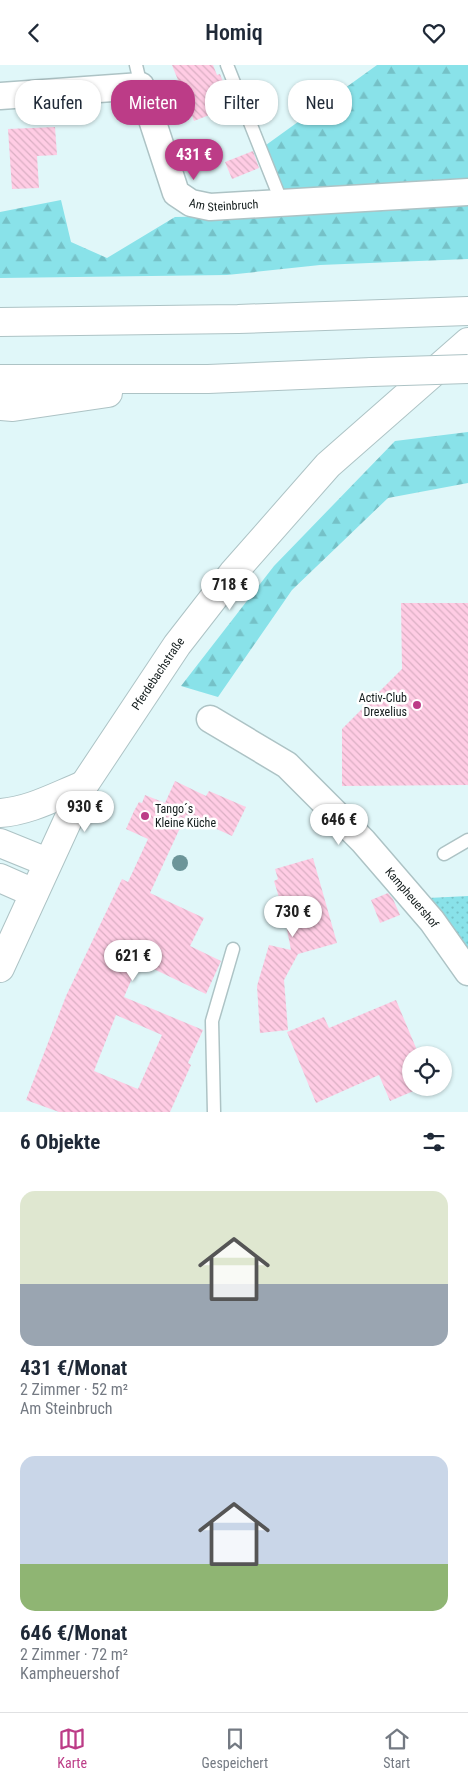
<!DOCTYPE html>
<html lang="de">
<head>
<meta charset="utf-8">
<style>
  :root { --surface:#fff; --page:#f6f6f7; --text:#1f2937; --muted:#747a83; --line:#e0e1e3; --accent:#bc3c87 }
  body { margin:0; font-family:"Roboto Condensed",sans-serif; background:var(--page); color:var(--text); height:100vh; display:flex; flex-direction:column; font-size:19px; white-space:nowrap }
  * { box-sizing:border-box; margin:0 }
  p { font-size:16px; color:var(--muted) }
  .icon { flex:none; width:28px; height:28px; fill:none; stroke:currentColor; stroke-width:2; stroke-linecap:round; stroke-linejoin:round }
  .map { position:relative; height:1047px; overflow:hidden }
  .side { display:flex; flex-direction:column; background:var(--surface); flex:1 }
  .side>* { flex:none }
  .guide { position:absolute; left:15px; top:15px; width:439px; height:45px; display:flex; gap:10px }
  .fabs { position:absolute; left:402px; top:981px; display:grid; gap:10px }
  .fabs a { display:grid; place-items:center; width:50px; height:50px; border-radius:50%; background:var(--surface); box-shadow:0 1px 4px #0004; font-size:25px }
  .price { position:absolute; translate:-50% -42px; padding:0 11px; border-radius:18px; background:#fff; color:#222; font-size:16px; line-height:32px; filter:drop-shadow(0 1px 2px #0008) }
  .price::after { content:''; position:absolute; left:50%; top:30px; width:15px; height:11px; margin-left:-8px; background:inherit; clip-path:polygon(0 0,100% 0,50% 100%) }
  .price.active { background:var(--accent); color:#fff }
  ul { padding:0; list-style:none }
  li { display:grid; align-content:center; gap:10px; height:265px; padding:0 20px }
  li span { display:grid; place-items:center; height:155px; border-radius:15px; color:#555 }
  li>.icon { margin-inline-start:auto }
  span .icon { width:90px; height:90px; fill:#fffc; stroke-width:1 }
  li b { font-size:21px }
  h2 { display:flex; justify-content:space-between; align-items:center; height:60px; padding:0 20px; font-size:21px }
  .tag { padding:0 18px; border-radius:20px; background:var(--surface); box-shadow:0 1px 4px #0004; font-size:18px; line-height:45px }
  .tag.active { background:var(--accent); color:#fff }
  header { display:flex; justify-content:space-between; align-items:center; height:65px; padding:0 20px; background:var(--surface); font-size:22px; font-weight:600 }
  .tab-bar { display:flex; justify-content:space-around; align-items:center; height:70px; border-top:1px solid var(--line); background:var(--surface); font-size:14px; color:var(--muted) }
  .tab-bar a { display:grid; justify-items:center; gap:2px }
  .tab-bar .active { color:var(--accent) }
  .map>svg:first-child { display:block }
  .grass { fill:url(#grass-dots) }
  .forest { fill:url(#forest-firs) }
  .building { fill:url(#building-back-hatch); fill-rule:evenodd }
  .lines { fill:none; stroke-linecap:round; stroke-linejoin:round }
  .service-casing { stroke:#adc3c5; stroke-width:15 }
  .minor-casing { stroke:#adc3c5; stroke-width:29 }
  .secondary-casing { stroke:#adc3c5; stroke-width:30 }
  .motorway-casing { stroke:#adc3c5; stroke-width:30 }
  .service { stroke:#fff; stroke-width:12 }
  .minor { stroke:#fff; stroke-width:26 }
  .secondary { stroke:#fff; stroke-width:28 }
  .motorway { stroke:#fff; stroke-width:28 }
  .motorway-bridge-casing { stroke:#adc3c5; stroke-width:30; stroke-linecap:butt }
  .motorway-bridge { stroke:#fff; stroke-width:28 }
  .tree { fill:#6c9599 }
  .poi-dot { fill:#bc3c87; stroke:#fff; stroke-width:2 }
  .labels { text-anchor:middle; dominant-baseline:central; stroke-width:5; stroke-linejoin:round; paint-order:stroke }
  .street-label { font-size:12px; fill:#121b1b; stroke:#fff }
  .poi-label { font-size:12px; fill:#121b1b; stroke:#fff; text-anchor:end }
</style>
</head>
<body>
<header><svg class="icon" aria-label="back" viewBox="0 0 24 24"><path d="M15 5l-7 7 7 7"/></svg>Homiq<svg class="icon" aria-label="heart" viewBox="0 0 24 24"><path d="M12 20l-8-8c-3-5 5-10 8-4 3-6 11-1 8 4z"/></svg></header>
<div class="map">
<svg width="468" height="1047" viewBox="0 0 468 1047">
  <defs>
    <pattern id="grass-dots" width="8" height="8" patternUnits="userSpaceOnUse" patternTransform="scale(1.25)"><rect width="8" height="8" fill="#89e2e9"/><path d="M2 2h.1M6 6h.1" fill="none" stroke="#75c1c7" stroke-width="1.8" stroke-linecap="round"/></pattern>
    <pattern id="forest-firs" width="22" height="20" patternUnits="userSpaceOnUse" patternTransform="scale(1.25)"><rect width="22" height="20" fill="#89e2e9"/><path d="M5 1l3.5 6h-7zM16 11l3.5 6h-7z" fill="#75c1c7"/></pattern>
    <pattern id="building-back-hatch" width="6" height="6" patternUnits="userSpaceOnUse" patternTransform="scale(1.25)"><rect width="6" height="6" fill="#ffcce4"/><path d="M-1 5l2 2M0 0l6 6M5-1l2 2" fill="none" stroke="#daafc3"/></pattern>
  </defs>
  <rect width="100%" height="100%" fill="#e0f7f9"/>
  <!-- grass -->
  <path class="grass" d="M 468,831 L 468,889 L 428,833 Z"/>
  <!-- forest -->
  <path class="forest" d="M 377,0 L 468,0 L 468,194 L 320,200 L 227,210 L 0,213 L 0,147 L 61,135 L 71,177 L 107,193 L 175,152 L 289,150 L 266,80 Z
    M 468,367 L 468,418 L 388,433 L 292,525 L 218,632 L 181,621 L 274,501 L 395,376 Z"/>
  <!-- building -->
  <path class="building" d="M 172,0 L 213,0 L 217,10 L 220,9 L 232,41 L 194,56 Z
    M 55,62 L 57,90 L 37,91 L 39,123 L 12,124 L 8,64 Z
    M 253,86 L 259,103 L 232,114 L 225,97 Z
    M 401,538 L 468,538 L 468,720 L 342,721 L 342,664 L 402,604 Z
    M 175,716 L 206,731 L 209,726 L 246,742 L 232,771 L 186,750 L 150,828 L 204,853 L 190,881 L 221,896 L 206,929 L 139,897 L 124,932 L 203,965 L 188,998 L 191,1000 L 170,1047 L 59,1047 L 26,1035 L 66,931 L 122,814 L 128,817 L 148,774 L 126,764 L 134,746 L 139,737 L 142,738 L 145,730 L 165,738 ZM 116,950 L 162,970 L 138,1024 L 94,1006 Z
    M 313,793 L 337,878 L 298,889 L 284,915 L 288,965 L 260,968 L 257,921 L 269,880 L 291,885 L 284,849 L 274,816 L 278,814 L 275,804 Z
    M 388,828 L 393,834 L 400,850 L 380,858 L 371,835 Z
    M 396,935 L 419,990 L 411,990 L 411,1022 L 423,1022 L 390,1036 L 379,1010 L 316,1038 L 287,967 L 324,952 L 329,963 Z"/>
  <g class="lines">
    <defs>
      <path id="service" d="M 136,0 L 141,21
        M 227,0 L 282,138
        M 444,789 L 468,775
        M 214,1047 L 212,956 L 233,884"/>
      <g id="minor">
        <path id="s1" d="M 0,31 L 141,21 L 176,128 L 191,138 L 210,142 L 468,127"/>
        <path id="s2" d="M 210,654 L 287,700 L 363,776 L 432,856 L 468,907"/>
      </g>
      <g id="secondary">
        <path id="s3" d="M 0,903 L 84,720 L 177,580 L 233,508 L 328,400 L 468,277"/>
      </g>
      <path id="motorway" d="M 0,257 L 238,254 L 468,246
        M 0,314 L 208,314 L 372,307
        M 0,341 L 13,342 L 108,328
        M 0,748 C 30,746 56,731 84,720
        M 0,778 L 47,797
        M 0,813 L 34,828"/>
    </defs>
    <!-- service casing -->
    <use href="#service" class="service-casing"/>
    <!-- minor casing -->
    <use href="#minor" class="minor-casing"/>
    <!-- secondary casing -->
    <use href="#secondary" class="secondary-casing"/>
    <!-- motorway casing -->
    <use href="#motorway" class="motorway-casing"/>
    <!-- service -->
    <use href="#service" class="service"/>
    <!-- minor -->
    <use href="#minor" class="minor"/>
    <!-- secondary -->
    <use href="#secondary" class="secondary"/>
    <!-- motorway -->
    <use href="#motorway" class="motorway"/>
    <defs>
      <path id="motorway-bridge" d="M 372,307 L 468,304"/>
    </defs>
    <!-- motorway-bridge casing -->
    <use href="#motorway-bridge" class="motorway-bridge-casing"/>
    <!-- motorway-bridge -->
    <use href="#motorway-bridge" class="motorway-bridge"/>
  </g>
  <!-- trees -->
  <circle class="tree" cx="180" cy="798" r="8"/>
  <!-- markers -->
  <g class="poi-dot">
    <circle cx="417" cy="640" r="5"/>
    <circle cx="145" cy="751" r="5"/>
  </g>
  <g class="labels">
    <!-- street labels -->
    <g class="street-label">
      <text stroke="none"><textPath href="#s1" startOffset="305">Am Steinbruch</textPath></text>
      <text stroke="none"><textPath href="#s3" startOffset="335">Pferdebachstraße</textPath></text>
      <text stroke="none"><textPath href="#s2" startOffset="272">Kampheuershof</textPath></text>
    </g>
    <!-- poi labels -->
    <g class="poi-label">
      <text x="407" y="633">Activ-Club<tspan x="407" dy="14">Drexelius</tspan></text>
      <text x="155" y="744" text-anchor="start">Tango´s<tspan x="155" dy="14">Kleine Küche</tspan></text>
    </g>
  </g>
</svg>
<div class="fabs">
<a><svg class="icon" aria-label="locate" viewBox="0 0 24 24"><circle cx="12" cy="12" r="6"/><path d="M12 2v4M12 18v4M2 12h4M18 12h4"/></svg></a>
</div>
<b class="price active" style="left:194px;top:116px">431 €</b>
<b class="price" style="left:230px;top:546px">718 €</b>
<b class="price" style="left:85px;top:768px">930 €</b>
<b class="price" style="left:339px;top:781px">646 €</b>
<b class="price" style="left:293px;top:873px">730 €</b>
<b class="price" style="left:133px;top:917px">621 €</b>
<div class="guide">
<a class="tag">Kaufen</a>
<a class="tag active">Mieten</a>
<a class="tag">Filter</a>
<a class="tag">Neu</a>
</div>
</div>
<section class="side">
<h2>6 Objekte<svg class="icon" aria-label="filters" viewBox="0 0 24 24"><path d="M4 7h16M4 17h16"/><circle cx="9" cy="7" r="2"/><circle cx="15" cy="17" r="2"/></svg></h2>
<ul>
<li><span style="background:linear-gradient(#dfe7d0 60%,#9aa5b1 0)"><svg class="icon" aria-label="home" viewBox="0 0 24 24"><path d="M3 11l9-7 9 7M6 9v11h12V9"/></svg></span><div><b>431 €/Monat</b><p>2 Zimmer · 52 m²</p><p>Am Steinbruch</p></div></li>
<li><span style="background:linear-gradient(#c9d6e8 70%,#8fb573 0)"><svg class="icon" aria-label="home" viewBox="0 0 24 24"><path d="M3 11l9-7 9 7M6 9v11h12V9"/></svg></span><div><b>646 €/Monat</b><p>2 Zimmer · 72 m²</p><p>Kampheuershof</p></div></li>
</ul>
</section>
<nav class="tab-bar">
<a class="active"><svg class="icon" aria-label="map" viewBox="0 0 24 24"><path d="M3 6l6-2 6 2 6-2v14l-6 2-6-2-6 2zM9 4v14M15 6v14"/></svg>Karte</a>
<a><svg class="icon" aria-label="saved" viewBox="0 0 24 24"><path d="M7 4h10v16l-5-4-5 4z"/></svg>Gespeichert</a>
<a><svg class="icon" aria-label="home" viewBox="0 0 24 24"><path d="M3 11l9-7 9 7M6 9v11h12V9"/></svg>Start</a>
</nav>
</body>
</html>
